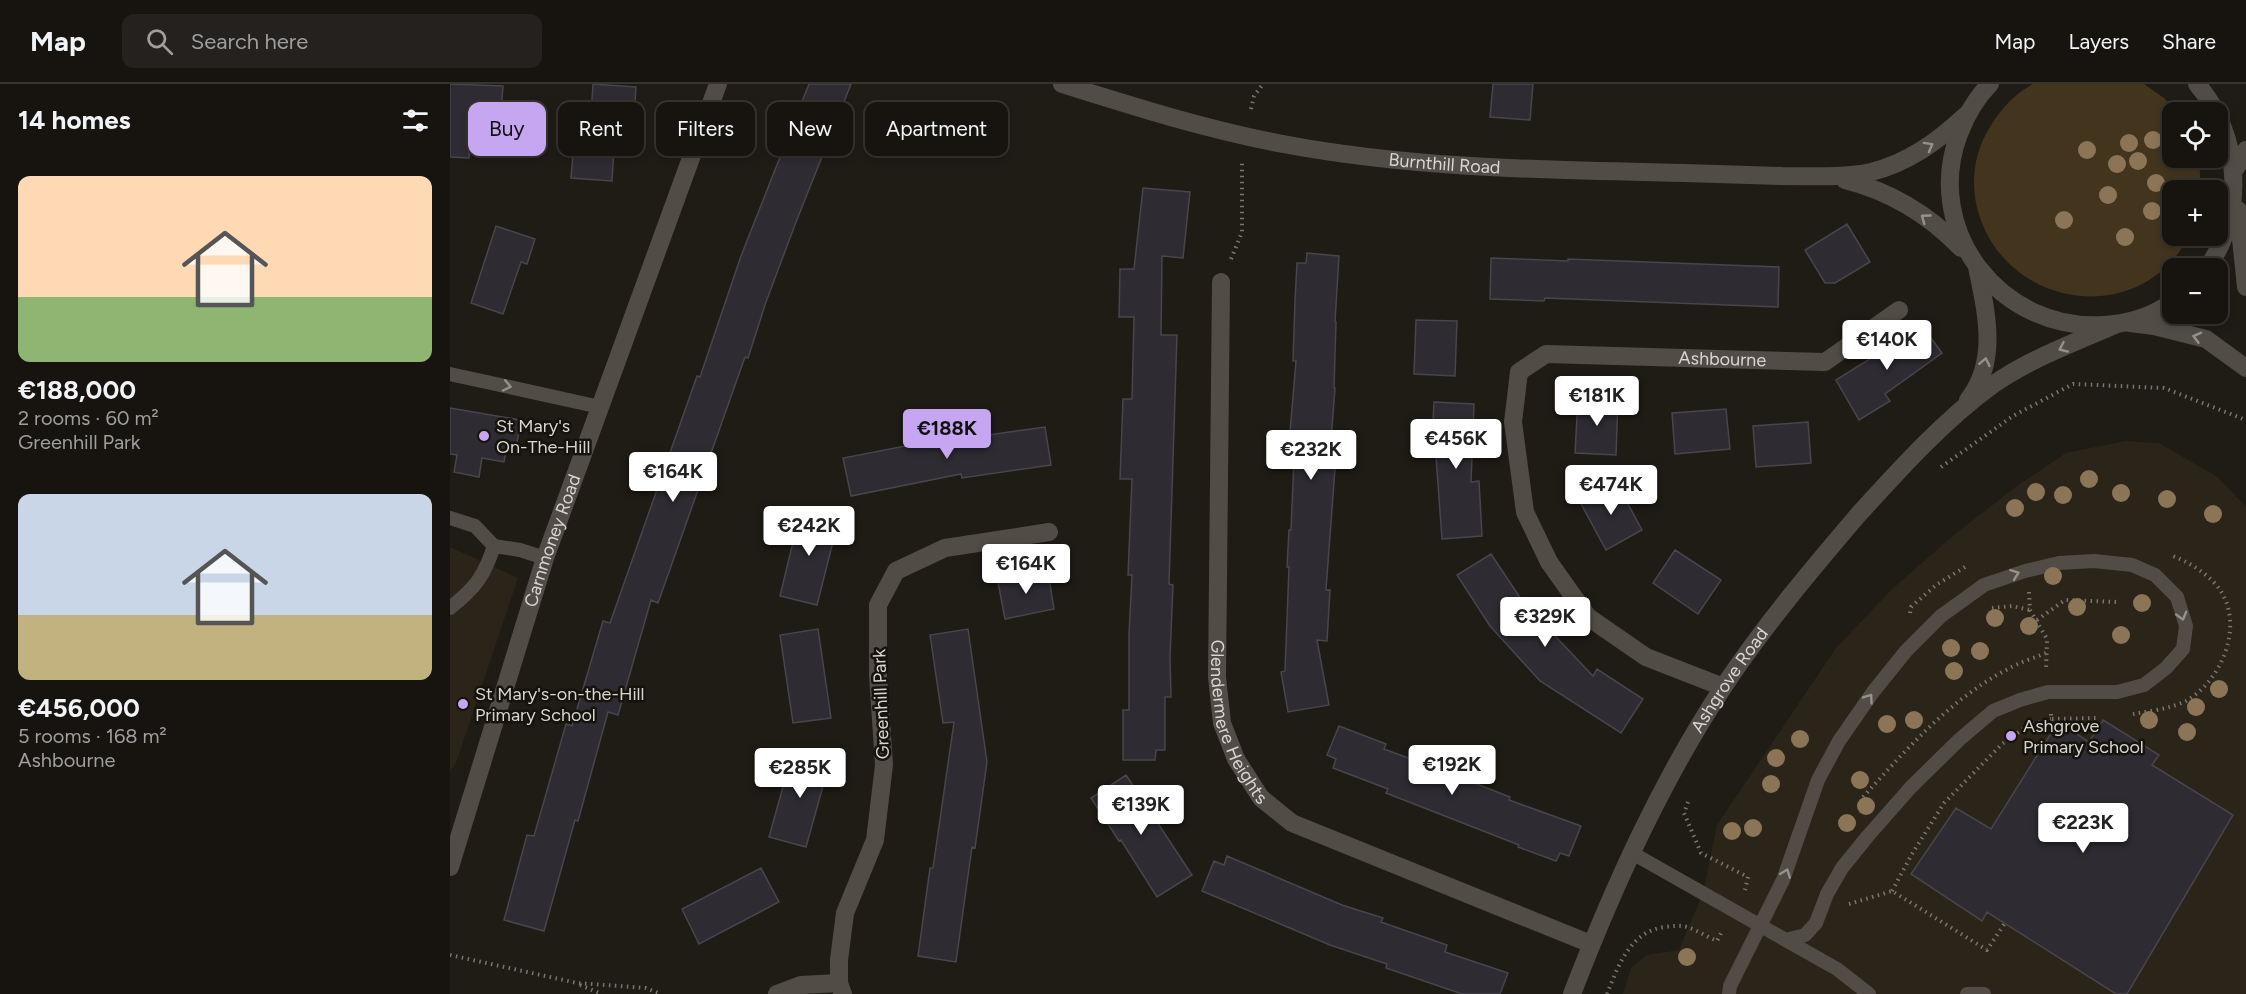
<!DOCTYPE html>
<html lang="en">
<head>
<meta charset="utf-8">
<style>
  :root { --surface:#171410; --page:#24211e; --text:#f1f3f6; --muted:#9e9e9f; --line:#363330; --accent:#c6a6f0 }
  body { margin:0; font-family:Figtree,sans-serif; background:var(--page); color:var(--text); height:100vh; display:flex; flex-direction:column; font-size:22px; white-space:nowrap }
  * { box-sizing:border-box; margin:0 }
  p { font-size:20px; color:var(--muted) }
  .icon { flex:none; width:33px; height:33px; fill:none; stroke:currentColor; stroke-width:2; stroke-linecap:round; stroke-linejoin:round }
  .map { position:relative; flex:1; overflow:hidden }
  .details { display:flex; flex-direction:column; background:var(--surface); width:450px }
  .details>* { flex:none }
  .hud { position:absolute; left:18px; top:18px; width:570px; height:54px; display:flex; gap:12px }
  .tools { position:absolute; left:1712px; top:18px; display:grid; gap:12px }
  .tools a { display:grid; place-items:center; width:66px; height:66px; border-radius:12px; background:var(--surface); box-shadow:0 3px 9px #0003,0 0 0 2px var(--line); font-size:30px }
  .price { position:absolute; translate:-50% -51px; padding:0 14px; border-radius:6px; background:#fff; color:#222; font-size:20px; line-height:39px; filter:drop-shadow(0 2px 3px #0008) }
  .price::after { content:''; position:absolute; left:50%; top:36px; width:18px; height:14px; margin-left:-9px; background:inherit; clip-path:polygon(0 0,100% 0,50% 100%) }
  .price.current { background:var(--accent); color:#111 }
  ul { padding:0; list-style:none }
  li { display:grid; align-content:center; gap:12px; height:318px; padding:0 18px }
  li span { display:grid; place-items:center; height:186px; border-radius:12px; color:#555 }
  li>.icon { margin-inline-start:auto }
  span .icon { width:108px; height:108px; fill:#fffc; stroke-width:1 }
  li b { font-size:26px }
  h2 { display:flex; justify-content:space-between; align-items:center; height:72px; padding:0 18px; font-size:26px }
  .chip { padding:0 21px; border-radius:12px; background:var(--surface); box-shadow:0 3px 9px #0003,0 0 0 2px var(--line); font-size:21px; line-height:54px }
  .chip.current { background:var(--accent); color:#111 }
  header { display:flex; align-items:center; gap:36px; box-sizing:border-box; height:84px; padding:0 30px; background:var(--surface); border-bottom:2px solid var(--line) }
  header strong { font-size:28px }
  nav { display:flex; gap:33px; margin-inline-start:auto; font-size:21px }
  .search { width:420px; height:54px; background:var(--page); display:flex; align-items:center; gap:15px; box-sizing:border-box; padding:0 21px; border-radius:12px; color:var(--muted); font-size:22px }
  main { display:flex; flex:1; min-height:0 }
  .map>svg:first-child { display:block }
  .built { fill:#2b2419 }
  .green { fill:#43341e }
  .building { fill:#2e2c32; stroke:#48454c; stroke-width:1.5 }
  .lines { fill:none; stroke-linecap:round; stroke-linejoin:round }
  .path { stroke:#797670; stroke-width:4; stroke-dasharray:1.5 4.5; stroke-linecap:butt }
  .lane { stroke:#514d46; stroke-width:14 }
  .street { stroke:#514d46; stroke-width:18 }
  .secondary { stroke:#514d46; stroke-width:18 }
  .tree { fill:#8b7556 }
  .oneway { stroke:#95928c }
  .poi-dot { fill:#c6a6f0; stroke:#16120c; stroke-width:2 }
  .labels { text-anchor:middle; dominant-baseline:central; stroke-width:5; stroke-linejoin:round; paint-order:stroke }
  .street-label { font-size:18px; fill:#d9d6d2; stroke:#16120c }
  .poi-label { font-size:18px; fill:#d9d6d2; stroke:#16120c; text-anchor:start }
</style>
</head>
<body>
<header>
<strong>Map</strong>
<div class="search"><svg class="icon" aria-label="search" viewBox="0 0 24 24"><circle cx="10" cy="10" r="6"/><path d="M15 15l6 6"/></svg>Search here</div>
<nav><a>Map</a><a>Layers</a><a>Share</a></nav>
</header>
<main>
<section class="details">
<h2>14 homes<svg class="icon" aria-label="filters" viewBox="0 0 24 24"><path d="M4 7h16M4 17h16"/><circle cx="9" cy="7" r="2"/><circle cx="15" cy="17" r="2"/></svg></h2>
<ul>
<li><span style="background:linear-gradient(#ffd9b3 65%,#8fb573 0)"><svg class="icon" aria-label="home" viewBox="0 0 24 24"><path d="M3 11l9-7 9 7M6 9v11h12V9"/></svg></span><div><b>€188,000</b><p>2 rooms · 60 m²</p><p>Greenhill Park</p></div></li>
<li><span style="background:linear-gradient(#c9d6e8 65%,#c2b280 0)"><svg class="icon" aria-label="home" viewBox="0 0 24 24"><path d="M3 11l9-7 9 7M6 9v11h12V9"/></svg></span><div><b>€456,000</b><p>5 rooms · 168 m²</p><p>Ashbourne</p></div></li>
</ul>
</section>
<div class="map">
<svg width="1796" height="910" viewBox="0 0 1796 910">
  <rect width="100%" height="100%" fill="#1f1b15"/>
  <!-- built -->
  <path class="built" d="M 1675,357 L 1709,359 L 1768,393 L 1796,423 L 1796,910 L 1173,910 L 1181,884 L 1197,871 L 1229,866 L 1253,809 L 1267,741 L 1386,564 L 1442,505 L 1505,450 L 1567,402 L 1616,369 Z
    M 0,463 L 68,494 L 6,679 L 0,687 Z"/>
  <!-- green -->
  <path class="green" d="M 1583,0 L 1694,0 L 1714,14 L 1727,28 L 1722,28 L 1722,74 L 1749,74 L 1751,106 L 1722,106 L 1722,152 L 1739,152 C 1690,248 1548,224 1526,119 C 1522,98 1524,76 1533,56 C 1544,33 1560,12 1583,0 Z"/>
  <!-- building -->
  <path class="building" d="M 0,0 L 53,2 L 51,27 L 23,25 L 19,74 L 0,73 Z
    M 143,0 L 186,3 L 183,49 L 165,48 L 162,97 L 121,94 L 125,45 L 140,46 Z
    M 359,0 L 401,0 L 346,138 L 316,218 L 298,274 L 295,273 L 208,519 L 201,516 L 168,631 L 158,628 L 128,737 L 125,736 L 94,847 L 54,836 L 77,751 L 84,752 L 116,640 L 122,642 L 153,537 L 160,539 L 247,292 L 250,293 L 291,172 Z
    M 1043,0 L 1083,0 L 1080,36 L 1040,33 Z
    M 693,104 L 740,108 L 733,174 L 712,172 L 711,251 L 727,251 L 719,500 L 723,501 L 720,573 L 721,613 L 715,613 L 715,666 L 706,666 L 705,676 L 673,676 L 673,626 L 679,626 L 679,550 L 682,491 L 678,491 L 682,395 L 670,395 L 673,315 L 682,315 L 684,233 L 669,233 L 670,185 L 684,185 Z
    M 1397,140 L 1420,178 L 1385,199 L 1375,199 L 1355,166 Z
    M 46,142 L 85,155 L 77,180 L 71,178 L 53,230 L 21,219 Z
    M 857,169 L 889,172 L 885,238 L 886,238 L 884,304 L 885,304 L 880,370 L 886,371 L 876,506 L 880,506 L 877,557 L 867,556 L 879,621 L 838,628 L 831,588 L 835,587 L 839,483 L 837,483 L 839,446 L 841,446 L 845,349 L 840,348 L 846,277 L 843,277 L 845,216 L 847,179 L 856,179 Z
    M 1041,174 L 1118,177 L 1118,175 L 1329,183 L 1328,223 L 1095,214 L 1094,217 L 1040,215 Z
    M 966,236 L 1007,237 L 1005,292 L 964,290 Z
    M 1471,240 L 1492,269 L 1435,310 L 1440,317 L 1409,336 L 1386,296 L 1436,265 Z
    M 1128,314 L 1168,316 L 1166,371 L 1125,369 Z
    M 984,318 L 1024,320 L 1021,398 L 1029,397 L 1032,452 L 992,455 L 986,373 L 981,373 Z
    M 0,324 L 71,336 L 65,369 L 56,368 L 54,378 L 32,374 L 29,393 L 4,388 L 7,371 L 0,370 Z
    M 1276,325 L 1280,365 L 1225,370 L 1222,329 Z
    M 1358,338 L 1361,379 L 1306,383 L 1303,342 Z
    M 595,343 L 601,381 L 512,394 L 511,390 L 401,412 L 393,374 L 481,357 L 482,359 Z
    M 1166,398 L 1192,446 L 1156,466 L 1130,418 Z
    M 351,425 L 389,434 L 367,521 L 330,512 Z
    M 1225,466 L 1271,496 L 1248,530 L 1203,499 Z
    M 1041,470 L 1073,518 L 1143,592 L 1147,585 L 1193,615 L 1171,649 L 1090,597 L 1040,542 L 1007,491 Z
    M 598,488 L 604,525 L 555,535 L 548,498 Z
    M 368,545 L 381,634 L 343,639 L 330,551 Z
    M 518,545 L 537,678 L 525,764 L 522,763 L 506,878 L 468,872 L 480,784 L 483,784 L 504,638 L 493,639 L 480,551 Z
    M 1653,636 L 1709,671 L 1702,681 L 1783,731 L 1677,910 L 1666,910 L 1537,828 L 1532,837 L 1461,790 L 1506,724 L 1541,745 L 1608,638 L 1639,658 Z
    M 889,642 L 936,660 L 934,665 L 991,686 L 1060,713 L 1059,716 L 1131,742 L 1119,772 L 1110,769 L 1106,777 L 1068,763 L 1069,761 L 936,709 L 938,705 L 883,684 L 886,675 L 877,671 Z
    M 343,667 L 380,677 L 356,763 L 319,753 Z
    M 676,691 L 742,791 L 707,813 L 671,756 L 669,757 L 641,714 Z
    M 777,772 L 892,821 L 933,834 L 931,838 L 997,861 L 995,868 L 1058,889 L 1050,910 L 1012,910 L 936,884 L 937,880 L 880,861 L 752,807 L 764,777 L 774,781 Z
    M 311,784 L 329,818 L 249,860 L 232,825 Z"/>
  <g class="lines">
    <!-- path -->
    <path class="path" d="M 801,25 L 804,12 L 813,0
      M 781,175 L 792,148 L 792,79
      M 1491,383 L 1563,332 L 1623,300 L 1714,304 L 1796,336
      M 1579,508 L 1580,526 L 1597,555 L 1596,586
      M 1542,524 L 1562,522 L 1580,526
      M 1460,529 L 1461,523 L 1486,501 L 1515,483
      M 1587,536 L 1615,516 L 1668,518
      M 1601,630 L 1601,635 L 1646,634
      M 1683,630 C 1700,627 1720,625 1736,617 C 1771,597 1793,545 1772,509 C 1762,492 1738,477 1720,471
      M 1413,713 C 1456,666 1500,615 1558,585 C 1570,578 1584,574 1596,569
      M 1238,718 L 1234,729 L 1251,769 L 1298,793 L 1295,806
      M 1442,807 L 1462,770 L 1494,719 L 1552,660 L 1579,641 L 1601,635
      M 1399,820 L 1442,807 L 1537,866 L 1555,839
      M 0,871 L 127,899 L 196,904 L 211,910
      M 130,901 L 152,910
      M 1157,910 C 1168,882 1180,848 1214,843 C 1222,842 1230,841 1237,843 C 1247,846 1257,853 1267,857 L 1272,847"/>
    <!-- lane -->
    <path class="lane" d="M 0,290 L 150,323
      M 0,434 L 25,442 L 44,462 L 70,466 L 95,474
      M 0,524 C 25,504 34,493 44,462
      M 1182,769 L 1387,885 L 1419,910
      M 1279,910 L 1280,902 L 1333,796 L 1368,696 L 1389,657 L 1423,608 L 1456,567 L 1491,532 L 1534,501 L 1575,487 L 1609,479 L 1644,477 L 1682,481 L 1705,491 L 1727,513 L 1736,542 L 1733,565 L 1716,584 L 1694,601 L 1667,608 L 1598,608 L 1570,616 L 1543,627 L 1510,655 L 1461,703 L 1417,753 L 1392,784 L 1377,810 L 1366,839 L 1355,851 L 1336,856
      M 1517,910 L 1534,910"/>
    <!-- street -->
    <g class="street">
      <path d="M 1786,84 L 1796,66"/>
      <path id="s1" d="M 771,198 L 767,593 L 772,639 L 786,675 L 811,714 L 842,739 L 1141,860"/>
      <path d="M 1518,316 C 1549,277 1536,227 1527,183"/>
      <path id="s2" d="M 1273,603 L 1196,573 L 1138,533 L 1099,478 L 1075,428 L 1063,338 L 1069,288 L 1096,270 L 1375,278 L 1449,226"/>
      <path d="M 327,910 L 351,901 L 389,899"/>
      <path d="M 393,910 L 389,899 L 389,876 L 395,829 L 425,756 L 434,681 L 428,591 L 428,521 L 446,487 L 495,464 L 599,448"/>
      <path id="s3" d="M 1122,910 C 1163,804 1211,697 1274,602 C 1314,542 1361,486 1408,431 C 1449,386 1492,338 1541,302 C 1579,275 1624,259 1667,240"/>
    </g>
    <!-- secondary -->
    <g class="secondary">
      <path id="s4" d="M 612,0 C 685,23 758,46 833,60 C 965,85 1101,86 1234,89 C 1267,90 1299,91 1332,92 C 1362,92 1391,94 1421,88 C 1458,79 1488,57 1516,31"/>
      <path d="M 1540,0 C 1526,14 1516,32 1509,50 C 1472,148 1552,248 1654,241 C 1678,240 1703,232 1722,218"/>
      <path d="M 1747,0 C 1791,51 1796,130 1757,184"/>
      <path d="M 1395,96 C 1439,107 1479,131 1511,164"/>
      <path d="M 1788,126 L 1796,203"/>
      <path d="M 1680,239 L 1704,242 L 1756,255 L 1796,284"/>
      <path id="s5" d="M 0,783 L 95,474 L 268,0"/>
    </g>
  </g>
  <!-- trees -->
  <g class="tree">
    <circle cx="1703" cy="56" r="9"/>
    <circle cx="1679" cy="59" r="9"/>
    <circle cx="1637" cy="66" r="9"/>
    <circle cx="1688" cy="77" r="9"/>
    <circle cx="1667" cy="80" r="9"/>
    <circle cx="1706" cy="99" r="9"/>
    <circle cx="1658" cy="111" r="9"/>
    <circle cx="1702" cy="127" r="9"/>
    <circle cx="1614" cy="136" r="9"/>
    <circle cx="1675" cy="153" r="9"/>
    <circle cx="1639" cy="395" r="9"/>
    <circle cx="1586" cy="408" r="9"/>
    <circle cx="1671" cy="409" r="9"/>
    <circle cx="1613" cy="411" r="9"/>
    <circle cx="1717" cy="415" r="9"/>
    <circle cx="1565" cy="424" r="9"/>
    <circle cx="1763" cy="430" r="9"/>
    <circle cx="1603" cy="492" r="9"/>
    <circle cx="1692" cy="519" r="9"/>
    <circle cx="1627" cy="523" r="9"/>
    <circle cx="1545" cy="534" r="9"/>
    <circle cx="1579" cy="542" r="9"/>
    <circle cx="1671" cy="551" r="9"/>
    <circle cx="1501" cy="564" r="9"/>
    <circle cx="1530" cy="567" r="9"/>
    <circle cx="1504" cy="587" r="9"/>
    <circle cx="1769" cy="605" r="9"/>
    <circle cx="1746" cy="623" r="9"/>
    <circle cx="1464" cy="636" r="9"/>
    <circle cx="1699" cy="636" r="9"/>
    <circle cx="1437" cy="640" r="9"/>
    <circle cx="1737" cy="648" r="9"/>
    <circle cx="1350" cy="655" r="9"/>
    <circle cx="1326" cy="674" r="9"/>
    <circle cx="1410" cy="696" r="9"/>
    <circle cx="1321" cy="700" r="9"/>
    <circle cx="1416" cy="722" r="9"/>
    <circle cx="1397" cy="739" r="9"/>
    <circle cx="1303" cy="744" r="9"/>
    <circle cx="1282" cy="747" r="9"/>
    <circle cx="1237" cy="873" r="9"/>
  </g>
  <!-- one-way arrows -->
  <defs><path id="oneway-chevron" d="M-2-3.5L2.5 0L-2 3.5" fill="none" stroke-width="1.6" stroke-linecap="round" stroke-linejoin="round" transform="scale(1.5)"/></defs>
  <g class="oneway">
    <use href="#oneway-chevron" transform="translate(1479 62) rotate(-29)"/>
    <use href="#oneway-chevron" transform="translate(1475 134) rotate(-144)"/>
    <use href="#oneway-chevron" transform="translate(1747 253) rotate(-165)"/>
    <use href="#oneway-chevron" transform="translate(1613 264) rotate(156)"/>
    <use href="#oneway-chevron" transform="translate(1535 278) rotate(-78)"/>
    <use href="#oneway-chevron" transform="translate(57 302) rotate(12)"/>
    <use href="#oneway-chevron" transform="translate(1565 490) rotate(-20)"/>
    <use href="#oneway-chevron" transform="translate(1732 532) rotate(74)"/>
    <use href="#oneway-chevron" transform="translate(1419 614) rotate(-55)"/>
    <use href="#oneway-chevron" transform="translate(1336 789) rotate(-69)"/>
  </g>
  <!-- markers -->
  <g class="poi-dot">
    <circle cx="34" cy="352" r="6"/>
    <circle cx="13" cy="620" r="6"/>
    <circle cx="1561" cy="652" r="6"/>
  </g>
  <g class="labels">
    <!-- street labels -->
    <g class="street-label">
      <text stroke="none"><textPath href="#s4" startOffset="392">Burnthill Road</textPath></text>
      <text stroke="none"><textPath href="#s2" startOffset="626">Ashbourne</textPath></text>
      <text stroke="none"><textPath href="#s5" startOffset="342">Carnmoney Road</textPath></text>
      <text stroke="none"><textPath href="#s3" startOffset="352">Ashgrove Road</textPath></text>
      <text transform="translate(431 620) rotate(-92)">Greenhill Park</text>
      <text stroke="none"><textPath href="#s1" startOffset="444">Glendermere Heights</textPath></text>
    </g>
    <!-- poi labels -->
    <g class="poi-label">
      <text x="46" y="342">St Mary's<tspan x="46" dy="21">On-The-Hill</tspan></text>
      <text x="25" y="610">St Mary's-on-the-Hill<tspan x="25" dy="21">Primary School</tspan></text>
      <text x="1573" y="642">Ashgrove<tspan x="1573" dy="21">Primary School</tspan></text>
    </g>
  </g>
</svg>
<div class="tools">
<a><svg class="icon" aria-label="locate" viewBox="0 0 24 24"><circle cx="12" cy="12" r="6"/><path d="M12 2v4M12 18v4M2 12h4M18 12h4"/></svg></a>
<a>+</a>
<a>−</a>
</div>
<b class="price" style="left:1437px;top:287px">€140K</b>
<b class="price" style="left:1147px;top:343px">€181K</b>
<b class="price current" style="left:497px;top:376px">€188K</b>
<b class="price" style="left:1006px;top:386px">€456K</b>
<b class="price" style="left:861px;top:397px">€232K</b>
<b class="price" style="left:223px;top:419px">€164K</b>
<b class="price" style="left:1161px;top:432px">€474K</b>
<b class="price" style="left:359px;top:473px">€242K</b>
<b class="price" style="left:576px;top:511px">€164K</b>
<b class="price" style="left:1095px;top:564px">€329K</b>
<b class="price" style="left:1002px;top:712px">€192K</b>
<b class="price" style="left:350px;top:715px">€285K</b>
<b class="price" style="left:691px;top:752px">€139K</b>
<b class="price" style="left:1633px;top:770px">€223K</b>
<div class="hud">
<a class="chip current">Buy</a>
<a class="chip">Rent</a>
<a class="chip">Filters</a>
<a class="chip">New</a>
<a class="chip">Apartment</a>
</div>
</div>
</main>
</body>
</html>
